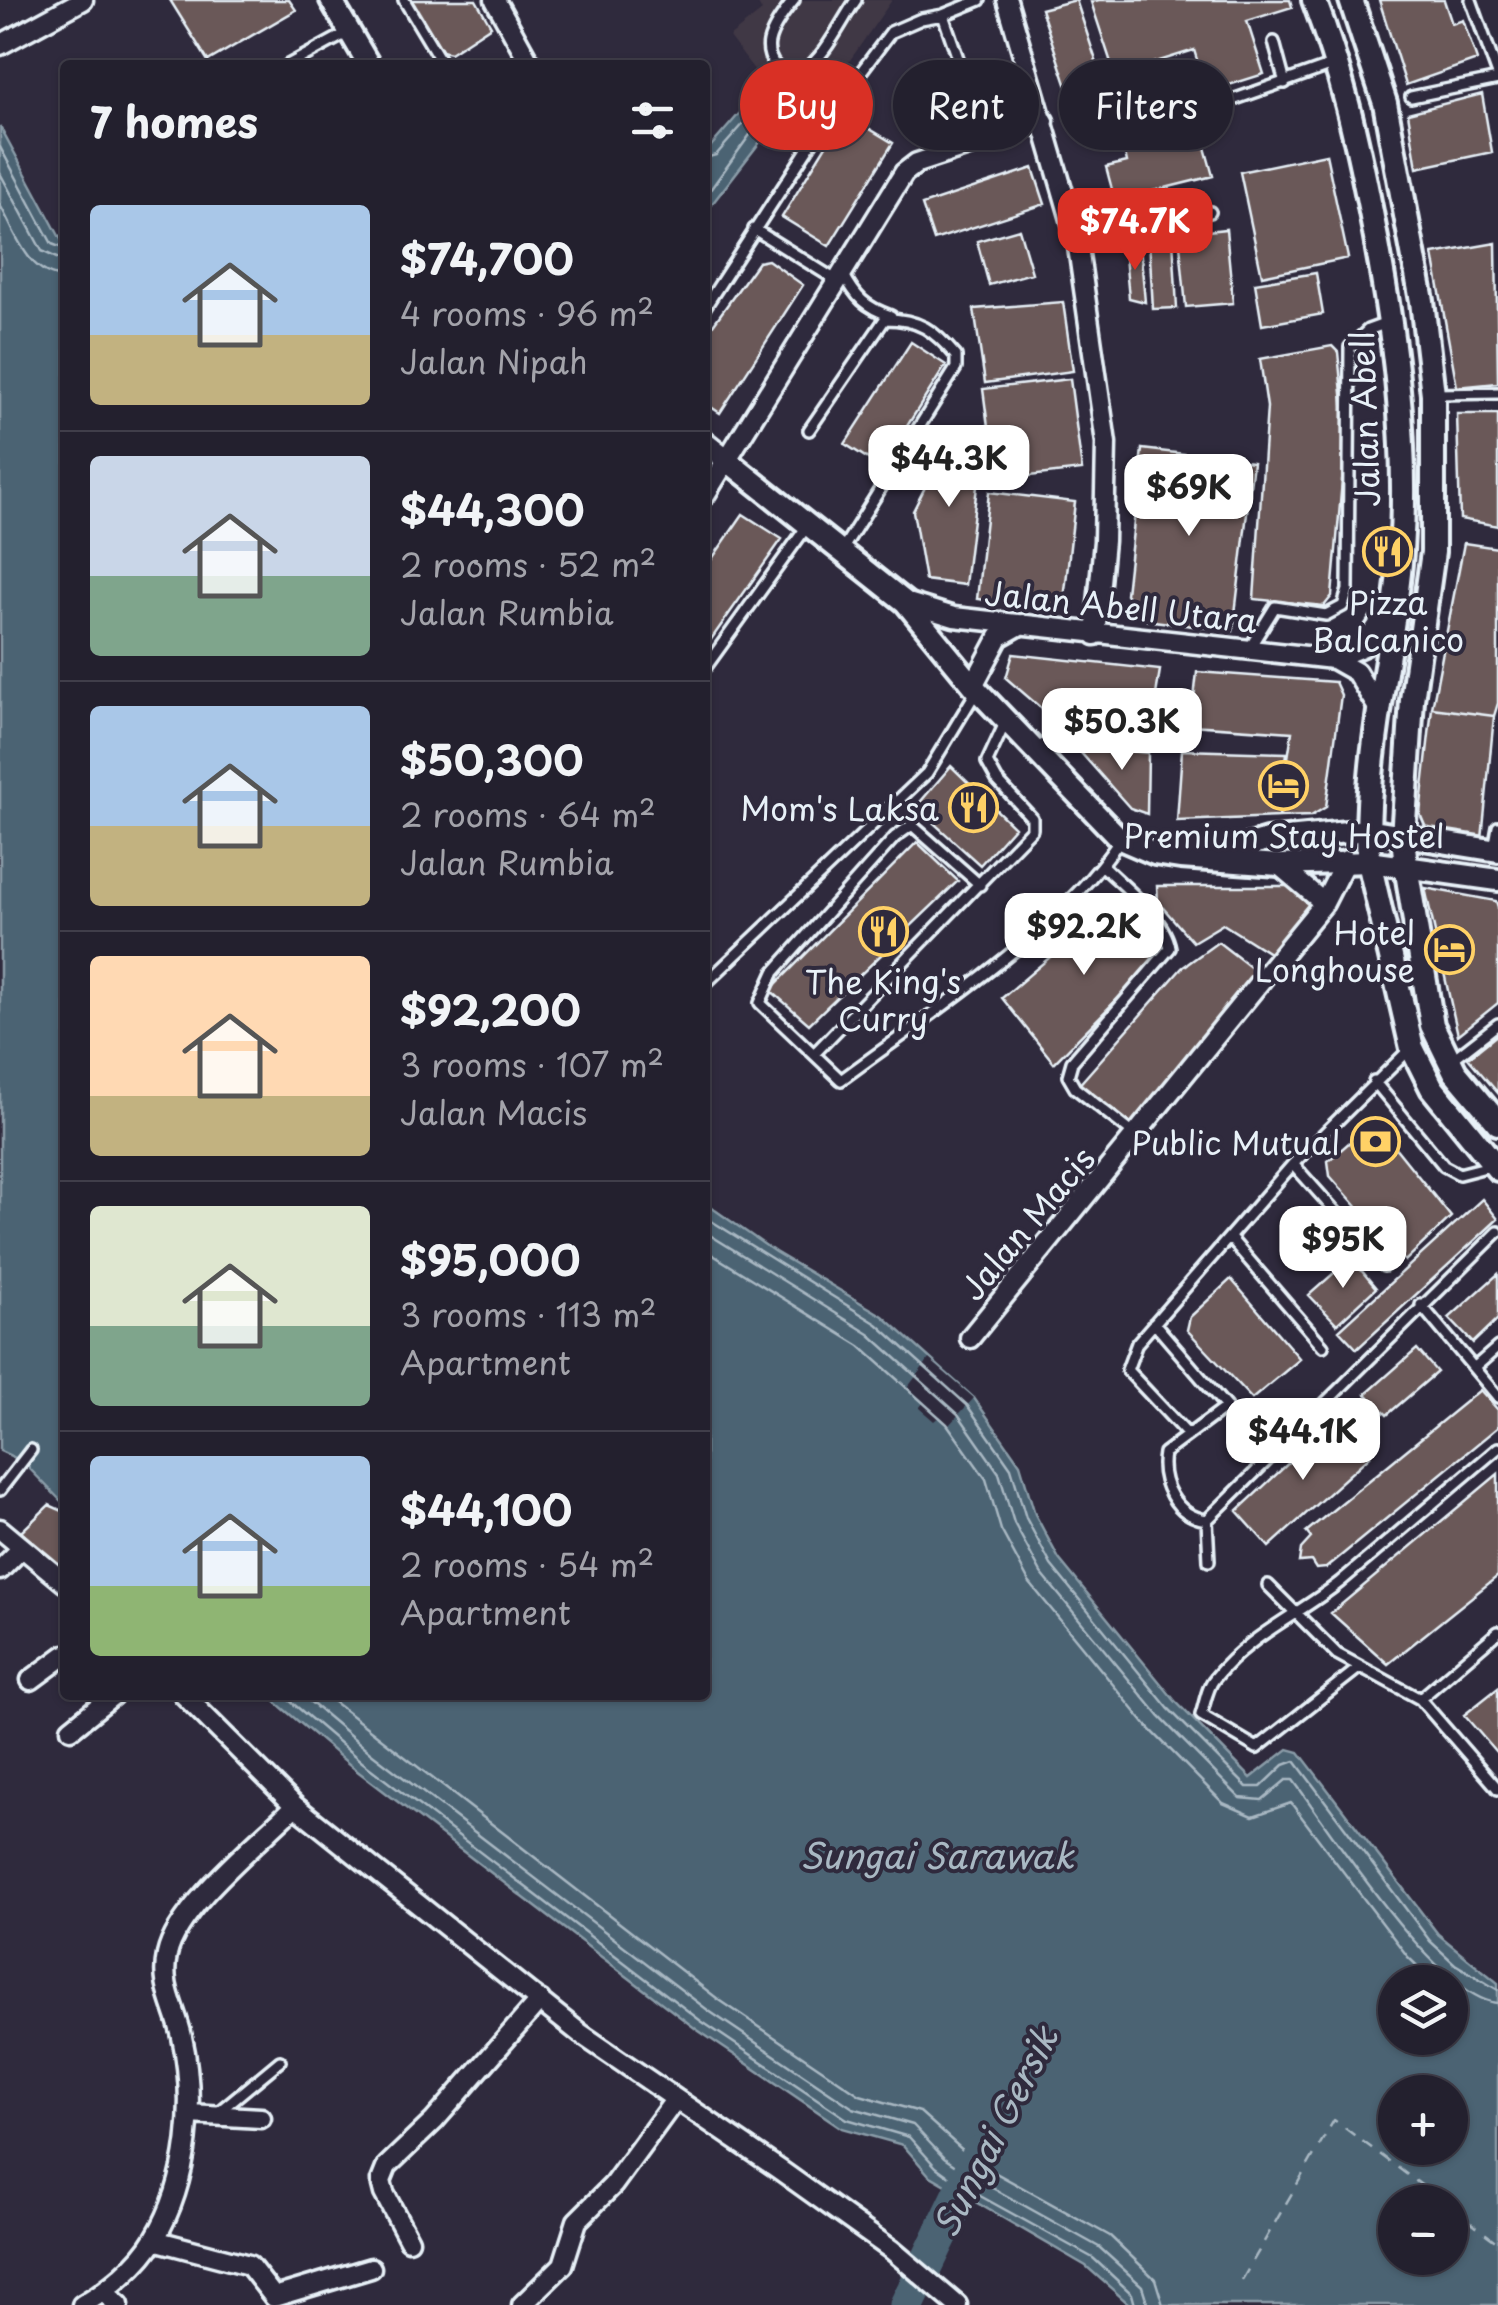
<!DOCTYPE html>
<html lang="en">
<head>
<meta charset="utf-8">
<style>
  :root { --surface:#23202e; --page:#2f2d3a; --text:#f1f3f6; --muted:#a3a3aa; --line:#403e4a; --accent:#d93025 }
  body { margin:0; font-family:"Playpen Sans",sans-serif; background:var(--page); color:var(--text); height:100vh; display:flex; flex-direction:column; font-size:38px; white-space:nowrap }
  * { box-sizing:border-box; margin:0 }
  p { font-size:32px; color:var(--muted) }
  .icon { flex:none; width:55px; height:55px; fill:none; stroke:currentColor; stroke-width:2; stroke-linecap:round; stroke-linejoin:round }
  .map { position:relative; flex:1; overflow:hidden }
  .side { position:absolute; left:60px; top:60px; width:650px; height:1640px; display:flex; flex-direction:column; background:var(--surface); border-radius:10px; box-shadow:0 2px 8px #0004,0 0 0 2px var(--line) }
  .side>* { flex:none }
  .banner { position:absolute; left:740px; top:60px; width:608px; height:90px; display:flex; gap:20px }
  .fabs { position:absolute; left:1378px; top:1965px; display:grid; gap:20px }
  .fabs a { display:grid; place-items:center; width:90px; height:90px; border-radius:50%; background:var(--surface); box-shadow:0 2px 8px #0004,0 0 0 2px var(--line); font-size:50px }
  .price { position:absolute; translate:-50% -85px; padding:0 22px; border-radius:20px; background:#fff; color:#222; font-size:32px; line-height:65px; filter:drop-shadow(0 2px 5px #0008) }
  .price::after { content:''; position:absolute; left:50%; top:60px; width:30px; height:22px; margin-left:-15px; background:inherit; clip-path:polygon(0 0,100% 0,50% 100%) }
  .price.active { background:var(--accent); color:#fff }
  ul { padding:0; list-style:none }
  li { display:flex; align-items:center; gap:30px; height:250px; padding:0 30px }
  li+li { border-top:2px solid var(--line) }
  li span { display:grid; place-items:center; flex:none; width:280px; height:200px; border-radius:10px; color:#555 }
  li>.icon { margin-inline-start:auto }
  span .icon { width:120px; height:120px; fill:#fffc; stroke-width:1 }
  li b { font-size:42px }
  h2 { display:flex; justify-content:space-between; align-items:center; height:120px; padding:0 30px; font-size:42px }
  .chip { padding:0 35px; border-radius:45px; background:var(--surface); box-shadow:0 2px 8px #0004,0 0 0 2px var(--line); font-size:35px; line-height:90px }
  .chip.active { background:var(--accent); color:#fff }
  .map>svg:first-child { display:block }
  .built { fill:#413845 }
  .water { fill:#4b6373; stroke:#8a9ca8; stroke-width:2.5; fill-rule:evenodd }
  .pier { fill:#2f2a3d }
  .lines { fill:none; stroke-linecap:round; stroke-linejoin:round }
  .shore { stroke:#a9b8c3; stroke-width:2.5 }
  .river { stroke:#4b6373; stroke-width:35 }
  .ferry { stroke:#a9b8c3; stroke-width:2.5; stroke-dasharray:12 10; stroke-linecap:butt }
  .building { fill:#6a5958; stroke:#e8f1f8; stroke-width:2.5 }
  .service-casing { stroke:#e8f1f8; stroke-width:16 }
  .minor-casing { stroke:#e8f1f8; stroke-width:25 }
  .tertiary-casing { stroke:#e8f1f8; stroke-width:28 }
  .secondary-casing { stroke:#e8f1f8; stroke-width:30 }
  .service { stroke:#2f2a3d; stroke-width:9 }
  .minor { stroke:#2f2a3d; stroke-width:18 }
  .tertiary { stroke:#2f2a3d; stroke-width:20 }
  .secondary { stroke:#2f2a3d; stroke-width:22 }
  .labels { text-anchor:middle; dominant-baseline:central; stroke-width:8; stroke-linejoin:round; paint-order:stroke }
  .street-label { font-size:32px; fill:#e8f1f8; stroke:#2f2a3d }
  .poi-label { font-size:32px; fill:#e8f1f8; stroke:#2f2a3d }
  .water-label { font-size:35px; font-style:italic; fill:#a9b8c3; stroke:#2f2a3d }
</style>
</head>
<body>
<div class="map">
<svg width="1498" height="2305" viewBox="0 0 1498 2305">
  <rect width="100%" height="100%" fill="#2f2a3d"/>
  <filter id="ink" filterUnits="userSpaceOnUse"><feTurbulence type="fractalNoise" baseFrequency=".01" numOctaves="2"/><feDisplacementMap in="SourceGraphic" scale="20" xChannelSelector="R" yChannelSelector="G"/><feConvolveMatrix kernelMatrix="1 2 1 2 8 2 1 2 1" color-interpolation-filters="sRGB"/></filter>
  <g filter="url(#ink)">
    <!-- built -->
    <path class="built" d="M 756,0 L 892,0 L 813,113 L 762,80 L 729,37 L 762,11 Z"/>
    <!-- water -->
    <path class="water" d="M 760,90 L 788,106 L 705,213 L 705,153 Z
      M 0,126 L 65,247 L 65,1505 L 22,1461 L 0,1451 Z
      M 705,1203 L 775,1252 L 883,1316 L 974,1398 L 1020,1464 L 1035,1514 L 1059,1559 L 1176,1702 L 1251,1778 L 1288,1749 L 1299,1752 L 1438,1934 L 1498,1983 L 1498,2305 L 1130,2305 L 1086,2266 L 929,2175 L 903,2145 L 842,2128 L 696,2029 L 356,1770 L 267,1695 L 705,1695 ZM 1395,1982 L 1450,1982 L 1450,2038 L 1395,2038 ZM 1395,2092 L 1450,2092 L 1450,2148 L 1395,2148 ZM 1395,2202 L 1450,2202 L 1450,2258 L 1395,2258 Z"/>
    <!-- pier -->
    <path class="pier" d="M 929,1359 L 974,1398 L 949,1425 L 940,1416 L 934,1421 L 919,1408 L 924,1402 L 908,1387 Z"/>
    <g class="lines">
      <!-- shore -->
      <path class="shore" d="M 0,147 L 52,244 L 65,249
        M 705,158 L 716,155 L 760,105 L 770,107 L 705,197
        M 0,173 L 42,251 L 65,262
        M 0,205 C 16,233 27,275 65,277
        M 705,1217 L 877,1324 L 967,1405 L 1011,1468 L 1026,1518 L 1051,1565 L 1168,1708 L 1247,1787 L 1261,1787 L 1284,1765 L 1295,1761 L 1430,1941 L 1455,1964 L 1498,1990
        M 705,1232 L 869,1334 L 958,1414 L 999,1473 L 1014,1523 L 1041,1573 L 1159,1716 L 1240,1798 L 1262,1800 L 1286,1780 L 1293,1780 C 1330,1829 1438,1999 1498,2003
        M 705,1250 L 860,1346 L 947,1424 L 986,1479 L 1001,1530 L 1029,1582 L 1147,1726 L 1223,1803 L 1253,1816 L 1291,1803 L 1408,1957 L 1434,1982
        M 283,1695 L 362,1762 L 701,2021 L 847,2119 L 909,2137 L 936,2167 L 962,2186 L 1093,2258 L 1132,2294 L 1135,2305
        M 302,1695 L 370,1752 L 709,2011 L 853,2108 L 913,2125 L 944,2158 L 969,2175 L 1099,2247 L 1142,2286 L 1148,2305
        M 325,1695 L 718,1999 L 860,2095 L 920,2112 L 976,2162 L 1110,2236 L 1155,2279 L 1163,2305"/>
      <!-- river -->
      <path class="river" d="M 907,2305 L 980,2153"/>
      <!-- ferry -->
      <path class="ferry" d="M 1450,2207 L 1498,2243
        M 1242,2280 L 1334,2120 L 1444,2202"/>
    </g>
    <!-- building -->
    <path class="building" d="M 170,0 L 289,0 L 296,10 L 208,61 Z
      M 411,0 L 476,0 L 491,26 L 450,53 L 442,51 Z
      M 1076,0 L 1110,103 L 1076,114 L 1041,9 Z
      M 1099,0 L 1290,0 L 1292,7 L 1247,21 L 1264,74 L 1207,92 L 1194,50 L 1115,75 L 1091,2 Z
      M 1379,0 L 1444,0 L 1452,24 L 1463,20 L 1477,60 L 1406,85 Z
      M 1482,94 L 1492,152 L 1417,168 L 1408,113 Z
      M 845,114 L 893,143 L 829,246 L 782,217 Z
      M 1201,133 L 1213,176 L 1149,192 L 1151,201 L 1137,205 L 1139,214 L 1120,219 L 1106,167 L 1127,162 L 1125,153 Z
      M 1326,154 L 1348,258 L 1262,276 L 1240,172 Z
      M 1033,168 L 1045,204 L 934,240 L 922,205 Z
      M 1019,229 L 1032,273 L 989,285 L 977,241 Z
      M 1226,229 L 1233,303 L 1186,307 L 1179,234 Z
      M 1173,239 L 1177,308 L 1153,309 L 1149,240 Z
      M 1496,243 L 1498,383 L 1457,387 L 1433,254 Z
      M 1140,245 L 1145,302 L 1129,298 L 1124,246 Z
      M 768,260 L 803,285 L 720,413 L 705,403 L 705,336 L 758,262 Z
      M 1316,273 L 1323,314 L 1262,325 L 1255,283 Z
      M 1063,302 L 1073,371 L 985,383 L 974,309 Z
      M 911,342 L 946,365 L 881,467 L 845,444 Z
      M 1332,346 L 1338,352 L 1346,435 L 1332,596 L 1324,606 L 1254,599 L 1267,407 L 1260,359 Z
      M 1070,379 L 1082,470 L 995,480 L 983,389 Z
      M 1457,414 L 1498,414 L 1498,526 L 1460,519 Z
      M 955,428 L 983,437 L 965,585 L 925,580 L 913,511 Z
      M 1142,449 L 1253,462 L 1233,631 L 1146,620 L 1126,594 Z
      M 989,492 L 1075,502 L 1063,609 L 977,599 Z
      M 743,514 L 782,539 L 705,648 L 705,569 Z
      M 1464,543 L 1498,548 L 1498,703 L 1494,716 L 1432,708 Z
      M 1013,654 L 1160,670 L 1151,726 L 1049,715 L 1006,678 Z
      M 1197,672 L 1335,682 L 1341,695 L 1326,807 L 1311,816 L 1279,817 L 1292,732 L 1191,725 Z
      M 1432,708 L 1494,716 L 1482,839 L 1437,836 L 1426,828 L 1420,814 Z
      M 1074,745 L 1148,753 L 1147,814 L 1130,808 Z
      M 1182,750 L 1287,753 L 1279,817 L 1177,821 Z
      M 951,766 L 1014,827 L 980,865 L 916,807 Z
      M 917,842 L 958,881 L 809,1024 L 770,990 Z
      M 1157,886 L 1292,886 L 1318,908 L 1277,958 L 1223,924 L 1193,942 L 1158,902 Z
      M 1425,888 L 1496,901 L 1498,907 L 1498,1003 L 1458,1035 Z
      M 1116,901 L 1129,905 L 1158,935 L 1163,953 L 1054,1063 L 1002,998 Z
      M 1218,942 L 1258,973 L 1131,1128 L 1077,1087 L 1182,968 Z
      M 1498,1034 L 1498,1093 L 1468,1058 Z
      M 1374,1121 L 1451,1217 L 1405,1261 L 1330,1176 L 1328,1161 Z
      M 1482,1199 L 1498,1219 L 1357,1349 L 1339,1330 Z
      M 1351,1258 L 1376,1288 L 1337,1324 L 1309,1295 Z
      M 1498,1274 L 1498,1319 L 1473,1343 L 1449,1318 Z
      M 1231,1279 L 1300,1359 L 1252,1399 L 1187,1330 L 1190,1317 Z
      M 1417,1349 L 1437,1372 L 1387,1415 L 1366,1394 Z
      M 1480,1390 L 1498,1410 L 1498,1427 L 1326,1568 L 1316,1569 L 1311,1561 L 1299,1562 L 1301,1549 L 1311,1538 L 1306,1532 Z
      M 1335,1420 L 1370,1456 L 1269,1547 L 1237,1511 Z
      M 1498,1474 L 1498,1576 L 1388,1664 L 1331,1613 Z
      M 49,1505 L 65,1512 L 65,1573 L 21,1532 Z
      M 1498,1688 L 1498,1751 L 1496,1752 L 1464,1715 Z"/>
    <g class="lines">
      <defs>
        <path id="service" d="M 404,0 L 443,65
          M 794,0 C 785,11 772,28 769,42 C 765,61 784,82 803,71 C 824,59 842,20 856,0
          M 1471,0 L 1498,75
          M 943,15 L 980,0
          M 1274,42 L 1285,83
          M 288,65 L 347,33
          M 1147,77 L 1162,121 L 1170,122 L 1335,64
          M 1411,97 L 1498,79
          M 754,229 L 836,280
          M 1077,240 L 1210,212
          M 843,273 C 856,298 865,307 891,316
          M 705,307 L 836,105 L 891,32 L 921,19 L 943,15 L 986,139
          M 1435,394 L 1498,393
          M 809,430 L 885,319 C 919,319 934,330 956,356 L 956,368 L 842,550
          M 1249,649 L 1275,607 L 1326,615 L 1343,606 L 1348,590 L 1350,347 L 1368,330 L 1390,322
          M 705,668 L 808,525
          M 1037,748 L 1065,732 L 1152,727
          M 1494,849 L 1498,827
          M 1103,866 C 1124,887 1165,918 1170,948 L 1072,1062 L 1068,1076 L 1075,1088 L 1135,1135
          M 980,885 L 912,825 L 895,837 L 774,972 L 760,1003 L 841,1080 C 926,1017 1063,928 1119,841
          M 705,984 L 927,773 L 976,692
          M 814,1054 L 1032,829 L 1032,818 L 997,780 L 987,762 L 1005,723
          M 1453,1059 L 1498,1024
          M 1374,1081 L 1444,1166 L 1459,1174 L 1494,1165
          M 1293,1164 L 1384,1266
          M 1230,1238 L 1323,1346
          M 1421,1305 L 1498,1397
          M 1154,1323 L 1226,1407 L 1164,1453 C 1159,1482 1175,1516 1207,1520
          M 1474,1368 L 1498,1347
          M 1187,1434 L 1127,1370 L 1137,1343 L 1293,1164 L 1409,1050
          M 0,1490 L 31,1450
          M 1209,1561 L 1207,1520 L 1498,1232
          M 1268,1585 L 1337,1654 L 1420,1699 L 1498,1789
          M 1360,1667 L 1257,1748 L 1201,1715 C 1205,1703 1207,1687 1215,1678 C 1248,1636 1300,1614 1340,1582 L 1498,1448
          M 1420,1699 L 1498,1632
          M 217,2113 L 280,2061"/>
        <path id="minor" d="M 495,0 L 531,65
          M 1007,0 L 1077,240 L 1106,443 L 1104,541 L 1095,635
          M 0,45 L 83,0
          M 705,495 L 904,173 L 917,163 L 1044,121
          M 905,602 L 954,617 L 1333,659 L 1356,672 L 1378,708
          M 1333,659 L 1364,646 L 1392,604
          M 974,684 L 999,637 L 1022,624
          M 1279,865 L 1324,903
          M 970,1338 L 1324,903 L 1346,860
          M 0,1529 L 65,1583
          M 0,1570 L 22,1548
          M 31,1680 L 65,1655
          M 184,1695 L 295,1806 L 581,2034 L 780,2170 L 892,2250 L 957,2305
          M 71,1729 L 113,1695
          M 190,2114 L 261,2118
          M 154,2240 L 249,2265 L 274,2297 L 371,2268
          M 409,2240 L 384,2193 L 381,2181 L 387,2166 L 434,2121 L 540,2000
          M 103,2292 L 119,2305
          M 82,2305 C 108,2290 140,2264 155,2238 C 189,2182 196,2100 182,2037 C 176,2008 160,1987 167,1955 C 177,1907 259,1842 295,1806
          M 522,2305 L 563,2265 L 577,2221 L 613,2185 L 675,2100"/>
        <path id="tertiary" d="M 331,0 L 369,65
          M 705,443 L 905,602 L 977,690 L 1120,839 L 1155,854 L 1181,858 L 1279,865 L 1369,862 L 1498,880
          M 1213,856 L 1267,840 L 1367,830 L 1498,851"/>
        <path id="secondary" d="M 1314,0 C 1342,74 1356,135 1371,212 C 1393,326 1409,436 1401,552 C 1393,655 1363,757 1369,862 L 1412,1048 L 1432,1088 L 1498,1169
          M 1351,0 L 1385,103 L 1422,301 L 1433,394 L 1433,552 L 1412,700 L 1403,837 L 1406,866 L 1432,1025 L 1455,1072 L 1498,1123"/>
      </defs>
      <!-- service casing -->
      <use href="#service" class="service-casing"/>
      <!-- minor casing -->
      <use href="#minor" class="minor-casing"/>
      <!-- tertiary casing -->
      <use href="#tertiary" class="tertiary-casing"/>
      <!-- secondary casing -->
      <use href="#secondary" class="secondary-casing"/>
      <!-- service -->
      <use href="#service" class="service"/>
      <!-- minor -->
      <use href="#minor" class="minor"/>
      <!-- tertiary -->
      <use href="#tertiary" class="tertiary"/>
      <!-- secondary -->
      <use href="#secondary" class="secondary"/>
    </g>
  </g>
  <!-- icons -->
  <defs>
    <symbol id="restaurant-ring" viewBox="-11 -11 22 22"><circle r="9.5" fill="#2f2a3d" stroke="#ffd166" stroke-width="1.5"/><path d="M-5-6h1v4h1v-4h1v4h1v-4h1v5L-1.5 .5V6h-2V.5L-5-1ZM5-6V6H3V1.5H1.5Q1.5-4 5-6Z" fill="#ffd166"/></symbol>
    <symbol id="hotel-ring" viewBox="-11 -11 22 22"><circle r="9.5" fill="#2f2a3d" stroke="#ffd166" stroke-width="1.5"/><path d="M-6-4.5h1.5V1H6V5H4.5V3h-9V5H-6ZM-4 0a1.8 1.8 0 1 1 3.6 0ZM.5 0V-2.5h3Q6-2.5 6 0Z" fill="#ffd166"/></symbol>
    <symbol id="bank-ring" viewBox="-11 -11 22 22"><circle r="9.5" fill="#2f2a3d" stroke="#ffd166" stroke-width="1.5"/><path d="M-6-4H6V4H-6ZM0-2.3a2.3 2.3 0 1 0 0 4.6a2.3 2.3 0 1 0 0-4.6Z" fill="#ffd166"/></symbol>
  </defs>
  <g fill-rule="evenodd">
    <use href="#restaurant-ring" x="1360" y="524" width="55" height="55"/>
    <use href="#hotel-ring" x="1256" y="758" width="55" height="55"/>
    <use href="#restaurant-ring" x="946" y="780" width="55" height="55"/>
    <use href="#restaurant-ring" x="856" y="904" width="55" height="55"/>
    <use href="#hotel-ring" x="1422" y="922" width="55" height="55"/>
    <use href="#bank-ring" x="1348" y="1114" width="55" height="55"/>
  </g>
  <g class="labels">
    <!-- street labels -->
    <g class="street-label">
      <text transform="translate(1364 419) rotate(-92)">Jalan Abell</text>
      <text transform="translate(1121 606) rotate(6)">Jalan Abell Utara</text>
      <text transform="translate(1027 1223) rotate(-50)">Jalan Macis</text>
    </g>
    <!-- poi labels -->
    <g class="poi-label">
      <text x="1388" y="602">Pizza<tspan x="1388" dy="37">Balcanico</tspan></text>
      <text x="939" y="808" text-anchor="end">Mom's Laksa</text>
      <text x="1284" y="835">Premium Stay Hostel</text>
      <text x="1415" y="932" text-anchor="end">Hotel<tspan x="1415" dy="37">Longhouse</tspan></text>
      <text x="883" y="981">The King's<tspan x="883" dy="37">Curry</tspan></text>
      <text x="1340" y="1142" text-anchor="end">Public Mutual</text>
    </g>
    <!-- water labels -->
    <g class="water-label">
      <text x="937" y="1854">Sungai Sarawak</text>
      <text transform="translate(994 2131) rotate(-63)">Sungai Gersik</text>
    </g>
  </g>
</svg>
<div class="fabs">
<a><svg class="icon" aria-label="layers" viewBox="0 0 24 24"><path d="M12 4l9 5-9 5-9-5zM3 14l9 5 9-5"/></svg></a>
<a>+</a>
<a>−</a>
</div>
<b class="price active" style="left:1135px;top:273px">$74.7K</b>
<b class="price" style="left:949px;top:510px">$44.3K</b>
<b class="price" style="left:1189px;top:539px">$69K</b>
<b class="price" style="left:1122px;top:773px">$50.3K</b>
<b class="price" style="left:1084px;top:978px">$92.2K</b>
<b class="price" style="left:1343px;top:1291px">$95K</b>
<b class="price" style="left:1303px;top:1483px">$44.1K</b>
<div class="banner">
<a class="chip active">Buy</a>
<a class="chip">Rent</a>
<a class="chip">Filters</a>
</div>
<section class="side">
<h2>7 homes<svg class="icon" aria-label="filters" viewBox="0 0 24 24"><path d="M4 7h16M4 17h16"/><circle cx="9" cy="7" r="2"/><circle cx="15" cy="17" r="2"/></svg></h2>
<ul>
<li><span style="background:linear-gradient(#a9c7e8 65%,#c2b280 0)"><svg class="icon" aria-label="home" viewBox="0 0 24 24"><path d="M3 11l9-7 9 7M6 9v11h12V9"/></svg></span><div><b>$74,700</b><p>4 rooms · 96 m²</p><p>Jalan Nipah</p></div></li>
<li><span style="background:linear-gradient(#c9d6e8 60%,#7fa58c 0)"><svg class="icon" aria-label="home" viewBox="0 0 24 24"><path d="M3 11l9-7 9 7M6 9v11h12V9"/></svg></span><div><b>$44,300</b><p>2 rooms · 52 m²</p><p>Jalan Rumbia</p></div></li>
<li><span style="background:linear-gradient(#a9c7e8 60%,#c2b280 0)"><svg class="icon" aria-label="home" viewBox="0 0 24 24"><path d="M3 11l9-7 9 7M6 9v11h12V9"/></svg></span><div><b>$50,300</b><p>2 rooms · 64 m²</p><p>Jalan Rumbia</p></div></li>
<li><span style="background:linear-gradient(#ffd9b3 70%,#c2b280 0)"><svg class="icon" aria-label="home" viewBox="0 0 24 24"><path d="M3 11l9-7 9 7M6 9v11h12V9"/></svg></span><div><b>$92,200</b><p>3 rooms · 107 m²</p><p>Jalan Macis</p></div></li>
<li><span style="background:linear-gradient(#dfe7d0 60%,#7fa58c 0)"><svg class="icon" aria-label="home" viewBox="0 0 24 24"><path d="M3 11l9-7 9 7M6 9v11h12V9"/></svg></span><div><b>$95,000</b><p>3 rooms · 113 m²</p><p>Apartment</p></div></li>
<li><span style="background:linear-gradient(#a9c7e8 65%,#8fb573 0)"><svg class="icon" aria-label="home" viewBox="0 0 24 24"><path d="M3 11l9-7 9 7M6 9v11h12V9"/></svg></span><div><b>$44,100</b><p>2 rooms · 54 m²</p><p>Apartment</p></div></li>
</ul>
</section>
</div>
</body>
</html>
